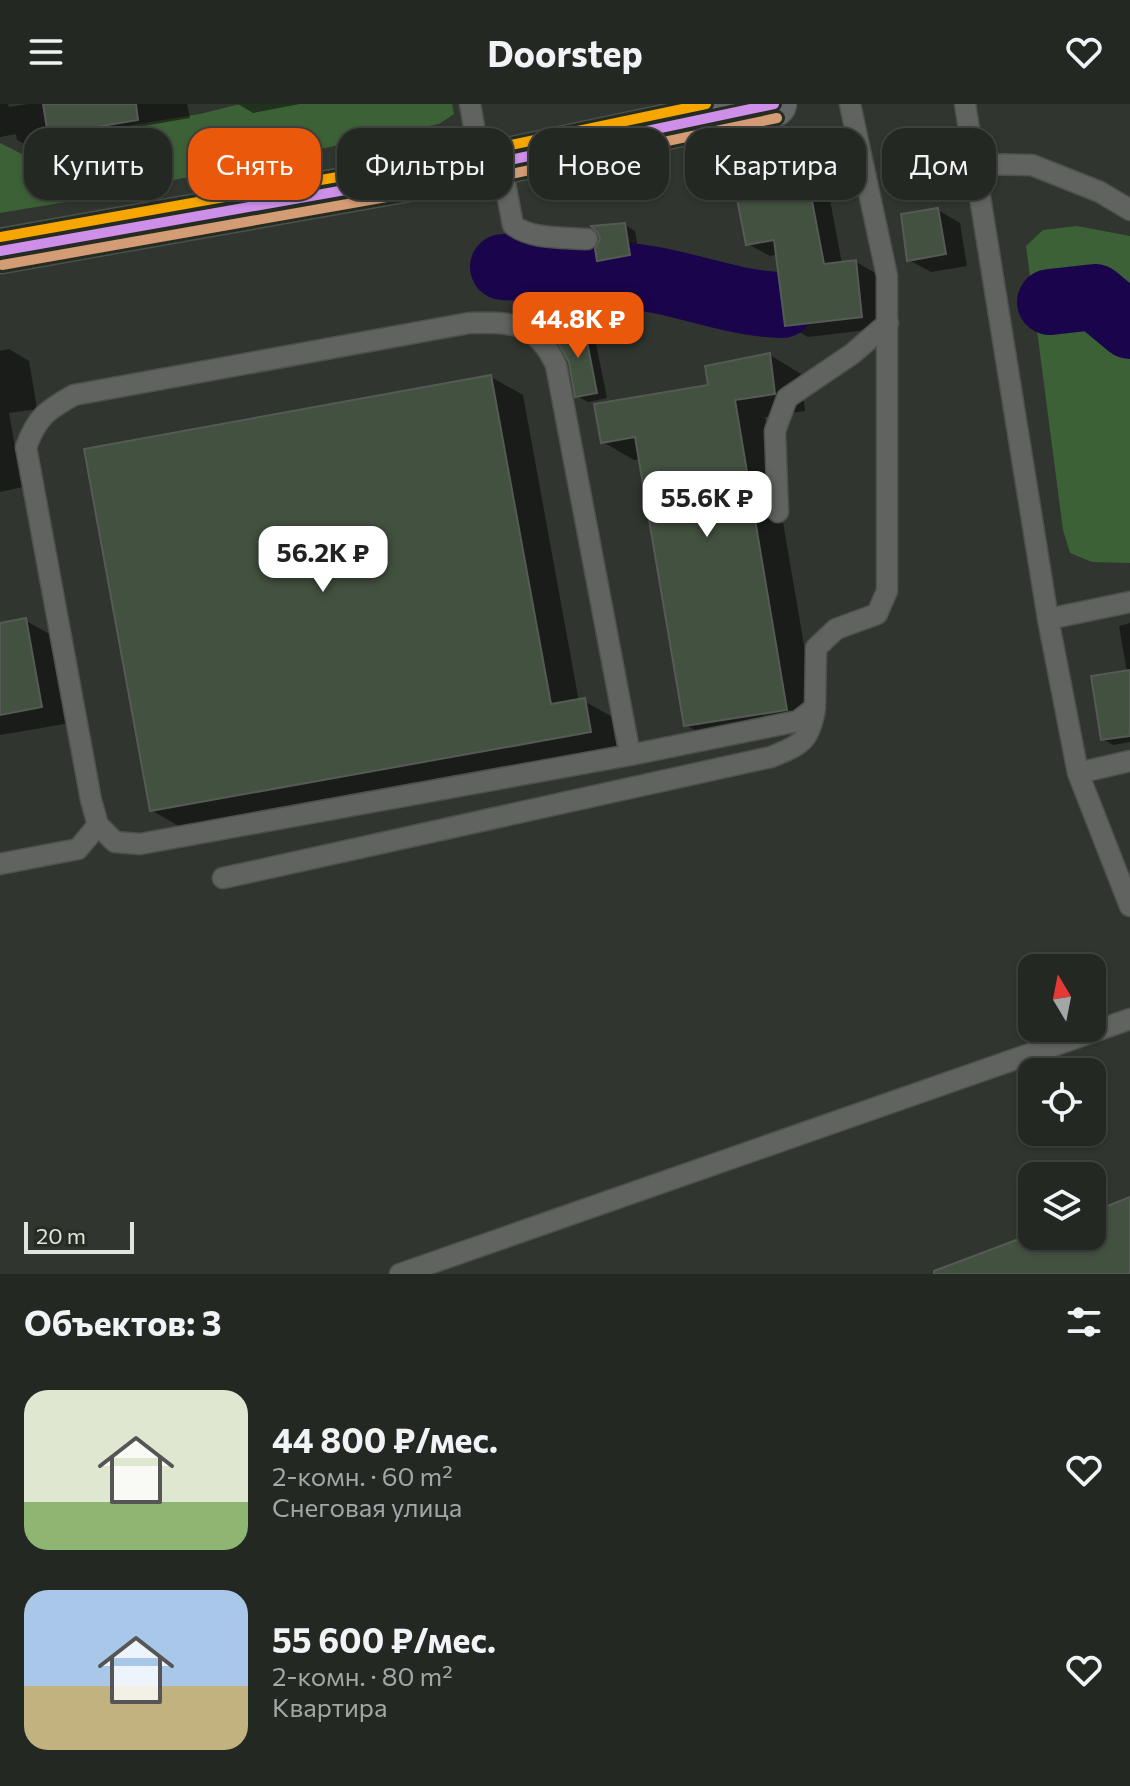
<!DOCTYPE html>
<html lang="ru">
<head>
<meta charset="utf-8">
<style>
  :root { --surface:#242823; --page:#303430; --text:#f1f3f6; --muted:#a3a6a6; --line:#414441; --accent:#ea580c }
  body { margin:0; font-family:Commissioner,sans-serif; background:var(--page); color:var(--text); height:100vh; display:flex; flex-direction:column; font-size:30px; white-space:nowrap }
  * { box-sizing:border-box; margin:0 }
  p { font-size:26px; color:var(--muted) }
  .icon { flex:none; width:44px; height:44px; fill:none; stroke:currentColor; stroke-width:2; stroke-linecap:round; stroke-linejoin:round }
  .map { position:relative; height:1170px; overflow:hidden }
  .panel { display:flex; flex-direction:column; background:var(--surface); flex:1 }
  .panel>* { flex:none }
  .hud { position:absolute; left:24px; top:24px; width:1082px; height:72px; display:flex; gap:16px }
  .needle { width:52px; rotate:350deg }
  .buttons { position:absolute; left:1018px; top:850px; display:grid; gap:16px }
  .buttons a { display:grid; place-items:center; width:88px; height:88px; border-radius:16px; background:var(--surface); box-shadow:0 2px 6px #0004,0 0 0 2px var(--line); font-size:40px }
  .scale { position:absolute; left:24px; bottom:20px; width:110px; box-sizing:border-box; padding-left:8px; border:4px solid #dfe5de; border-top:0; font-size:22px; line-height:28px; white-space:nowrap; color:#dfe5de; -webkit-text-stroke:6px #252d23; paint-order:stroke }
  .price { position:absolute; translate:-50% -68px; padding:0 18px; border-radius:16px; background:#fff; color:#222; font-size:26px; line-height:52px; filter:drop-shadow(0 2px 4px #0008) }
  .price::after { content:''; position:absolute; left:50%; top:48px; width:24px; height:18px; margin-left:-12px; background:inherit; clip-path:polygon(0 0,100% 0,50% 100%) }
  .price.current { background:var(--accent); color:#fff }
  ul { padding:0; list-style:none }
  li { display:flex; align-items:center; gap:24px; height:200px; padding:0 24px }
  li span { display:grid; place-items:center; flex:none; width:224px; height:160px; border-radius:24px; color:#555 }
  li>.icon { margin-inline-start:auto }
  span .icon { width:96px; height:96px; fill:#fffc; stroke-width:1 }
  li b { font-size:34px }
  h2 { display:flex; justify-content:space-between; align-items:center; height:96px; padding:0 24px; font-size:34px }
  .chip { padding:0 28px; border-radius:24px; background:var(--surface); box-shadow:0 2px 6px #0004,0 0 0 2px var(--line); font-size:28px; line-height:72px }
  .chip.current { background:var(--accent); color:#fff }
  header { display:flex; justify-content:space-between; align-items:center; height:104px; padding:0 24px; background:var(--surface); font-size:36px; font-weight:700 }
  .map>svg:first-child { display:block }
  .green { fill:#3d6136 }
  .shadow { fill:#0007 }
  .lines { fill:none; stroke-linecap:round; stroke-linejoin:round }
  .river { stroke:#1a054c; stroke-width:66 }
  .building { fill:#435140; stroke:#565a55; stroke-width:2 }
  .service-casing { stroke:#4c514b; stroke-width:23 }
  .primary-casing { stroke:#4c514b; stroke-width:47 }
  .service { stroke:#60635f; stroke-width:20 }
  .primary { stroke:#646667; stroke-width:44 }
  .bus-1-casing { stroke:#252d23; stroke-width:16 }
  .bus-2-casing { stroke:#252d23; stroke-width:16 }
  .bus-3-casing { stroke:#252d23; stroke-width:16 }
  .bus-1 { stroke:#ce8fe9; stroke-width:10 }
  .bus-2 { stroke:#d39c74; stroke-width:10 }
  .bus-3 { stroke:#f7a600; stroke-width:10 }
</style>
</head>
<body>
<header><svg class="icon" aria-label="menu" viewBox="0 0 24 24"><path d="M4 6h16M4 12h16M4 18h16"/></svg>Doorstep<svg class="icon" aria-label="heart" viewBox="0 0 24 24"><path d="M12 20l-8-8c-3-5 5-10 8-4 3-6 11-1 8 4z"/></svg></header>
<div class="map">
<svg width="1130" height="1170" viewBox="0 0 1130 1170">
  <rect width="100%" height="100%" fill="#30352f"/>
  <!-- green -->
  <path class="green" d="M 240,0 L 452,0 L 454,10 L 439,20 L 84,95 L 0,109 L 0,39 L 30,54 L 43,49 L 52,34 L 200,10 Z
    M 1077,122 L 1130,132 L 1130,459 L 1092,458 L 1070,449 L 1063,426 L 1026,142 L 1043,126 Z"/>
  <!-- shadow -->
  <path class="shadow" d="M 0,0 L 8,0 L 9,3 L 28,0 L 187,0 L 190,14 L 28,42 L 17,36 L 16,30 L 0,33 Z
    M 238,0 L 300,0 L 253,9 Z
    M 804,57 L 825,69 L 842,160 L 856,158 L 877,170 L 883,224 L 808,233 L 787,221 L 778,150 L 770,152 L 748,140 Z
    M 938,106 L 960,119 L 967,162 L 931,168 L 909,156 Z
    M 625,121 L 635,127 L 640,157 L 609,162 L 598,156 L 602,135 Z
    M 584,224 L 594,230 L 607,294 L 588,298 L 577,292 Z
    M 9,245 L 29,257 L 37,305 L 9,309 L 22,383 L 0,388 L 0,247 Z
    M 770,251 L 801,270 L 805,307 L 765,313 L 818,623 L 717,639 L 686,621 L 641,355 L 634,356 L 603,338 Z
    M 491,273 L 523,291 L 579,598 L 584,597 L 616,615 L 622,646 L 184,725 L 151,706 Z
    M 26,517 L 55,533 L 70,619 L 0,631 L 0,521 Z
    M 1130,519 L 1130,638 L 1113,641 L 1103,635 L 1127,568 L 1119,522 Z"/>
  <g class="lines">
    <!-- river -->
    <path class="river" d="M 503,163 C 554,166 605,167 656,176 C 698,184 739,200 782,201
      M 1050,198 L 1095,193 L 1130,222"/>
  </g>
  <!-- building -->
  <path class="building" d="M 43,0 L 136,0 L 138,16 L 48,31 Z
    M 804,55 L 824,160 L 856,156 L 862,213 L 785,222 L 774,136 L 746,141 L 732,69 Z
    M 938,104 L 946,150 L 907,157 L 901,110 Z
    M 625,119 L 630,151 L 597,157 L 595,145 L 600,135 L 598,129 L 591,122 Z
    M 584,222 L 597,289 L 575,293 L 569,258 L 557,237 L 556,228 Z
    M 770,249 L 775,290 L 735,296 L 787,606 L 684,622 L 635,333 L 601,339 L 594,300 L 708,281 L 705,262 Z
    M 491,271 L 551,600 L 585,594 L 591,628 L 150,707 L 84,345 Z
    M 26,514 L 42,603 L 0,611 L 0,519 Z
    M 1130,566 L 1130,632 L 1101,636 L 1091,572 Z
    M 1130,1093 L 1130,1170 L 934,1170 L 934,1167 L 1027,1132 L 1092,1132 L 1092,1108 Z"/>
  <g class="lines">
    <defs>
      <path id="service" d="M 470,0 L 481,62
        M 965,0 L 1048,515 L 1078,669 L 1130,802
        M 501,58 L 513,121 C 532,136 564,133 587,135
        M 975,60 L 1032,61 L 1100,88 L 1130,106
        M 778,408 L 775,327 L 787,294 L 852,250 L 888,219
        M 1048,515 L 1130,498
        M 630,651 L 556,261 C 536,218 512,218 469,219 L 74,291 C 47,306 37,313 26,343 L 91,696 L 98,721 L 115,738 L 140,740 L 630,651 L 798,617 L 815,604 L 816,544 L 836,525 L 877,510 L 887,487 L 887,172 L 850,0
        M 1078,669 L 1130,657
        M 0,760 L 78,745 L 98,721
        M 223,774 L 771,653 C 801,641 810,637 815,604
        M 400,1170 L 1130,915"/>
      <path id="primary" d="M 0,147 L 481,62 L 774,0"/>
    </defs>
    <!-- service casing -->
    <use href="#service" class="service-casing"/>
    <!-- primary casing -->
    <use href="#primary" class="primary-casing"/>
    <!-- service -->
    <use href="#service" class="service"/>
    <!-- primary -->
    <use href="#primary" class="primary"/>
    <defs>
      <path id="bus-1" d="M 0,147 L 481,62 L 774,0"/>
      <path id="bus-2" d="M 2,161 L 483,76 L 777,14"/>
      <path id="bus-3" d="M 0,133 L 478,48 L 706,0"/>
    </defs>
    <!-- bus-1 casing -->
    <use href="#bus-1" class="bus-1-casing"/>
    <!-- bus-2 casing -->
    <use href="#bus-2" class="bus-2-casing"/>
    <!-- bus-3 casing -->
    <use href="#bus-3" class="bus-3-casing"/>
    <!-- bus-1 -->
    <use href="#bus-1" class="bus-1"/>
    <!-- bus-2 -->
    <use href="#bus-2" class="bus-2"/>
    <!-- bus-3 -->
    <use href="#bus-3" class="bus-3"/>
  </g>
</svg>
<div class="buttons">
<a><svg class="needle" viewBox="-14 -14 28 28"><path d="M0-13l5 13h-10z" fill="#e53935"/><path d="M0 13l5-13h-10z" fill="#a3a6a6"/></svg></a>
<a><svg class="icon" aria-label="locate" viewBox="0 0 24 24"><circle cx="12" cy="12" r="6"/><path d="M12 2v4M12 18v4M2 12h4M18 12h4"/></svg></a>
<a><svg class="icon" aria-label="layers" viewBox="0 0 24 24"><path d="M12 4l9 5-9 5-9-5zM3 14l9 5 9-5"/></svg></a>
</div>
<div class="scale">20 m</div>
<b class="price current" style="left:578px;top:256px">44.8K ₽</b>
<b class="price" style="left:707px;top:435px">55.6K ₽</b>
<b class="price" style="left:323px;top:490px">56.2K ₽</b>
<div class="hud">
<a class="chip">Купить</a>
<a class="chip current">Снять</a>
<a class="chip">Фильтры</a>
<a class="chip">Новое</a>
<a class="chip">Квартира</a>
<a class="chip">Дом</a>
</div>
</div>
<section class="panel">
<h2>Объектов: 3<svg class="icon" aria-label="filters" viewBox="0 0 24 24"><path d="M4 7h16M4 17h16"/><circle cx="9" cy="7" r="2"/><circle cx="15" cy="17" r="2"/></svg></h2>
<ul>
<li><span style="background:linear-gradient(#dfe7d0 70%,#8fb573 0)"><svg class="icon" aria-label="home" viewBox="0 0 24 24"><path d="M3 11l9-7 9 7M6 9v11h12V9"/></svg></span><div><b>44 800 ₽/мес.</b><p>2-комн. · 60 m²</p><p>Снеговая улица</p></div><svg class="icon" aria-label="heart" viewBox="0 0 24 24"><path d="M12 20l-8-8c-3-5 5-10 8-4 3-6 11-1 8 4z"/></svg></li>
<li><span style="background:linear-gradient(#a9c7e8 60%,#c2b280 0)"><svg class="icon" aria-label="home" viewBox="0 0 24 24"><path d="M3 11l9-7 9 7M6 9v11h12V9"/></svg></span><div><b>55 600 ₽/мес.</b><p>2-комн. · 80 m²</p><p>Квартира</p></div><svg class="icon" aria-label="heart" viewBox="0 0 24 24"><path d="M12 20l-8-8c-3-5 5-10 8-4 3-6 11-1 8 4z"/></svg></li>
</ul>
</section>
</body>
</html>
